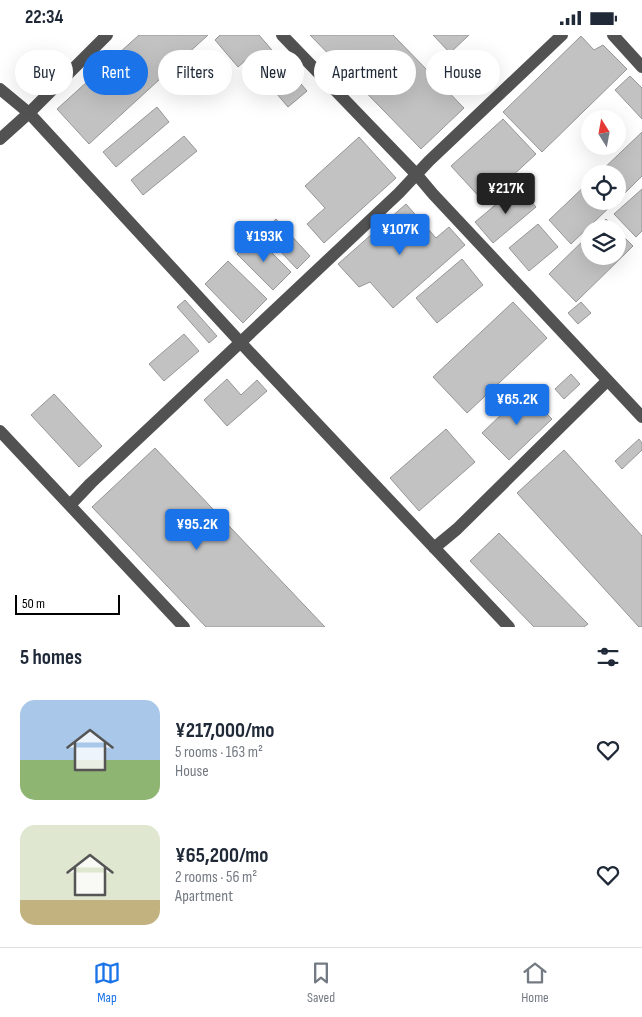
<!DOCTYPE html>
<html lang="en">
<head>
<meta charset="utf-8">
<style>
  :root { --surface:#fff; --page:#f2f2f3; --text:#1f2937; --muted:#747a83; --line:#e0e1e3; --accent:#1a73e8 }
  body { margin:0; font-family:"Sofia Sans Condensed",sans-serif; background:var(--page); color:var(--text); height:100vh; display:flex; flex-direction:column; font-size:19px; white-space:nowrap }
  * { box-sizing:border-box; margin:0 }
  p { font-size:16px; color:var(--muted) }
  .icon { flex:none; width:28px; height:28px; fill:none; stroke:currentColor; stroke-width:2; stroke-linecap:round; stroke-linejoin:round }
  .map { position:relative; height:592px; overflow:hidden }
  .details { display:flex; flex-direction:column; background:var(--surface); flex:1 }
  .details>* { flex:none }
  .banner { position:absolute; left:15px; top:15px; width:612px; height:45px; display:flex; gap:10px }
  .needle { width:32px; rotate:349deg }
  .buttons { position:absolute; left:581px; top:75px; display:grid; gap:10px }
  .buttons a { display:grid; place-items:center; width:45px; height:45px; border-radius:50%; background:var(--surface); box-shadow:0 5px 20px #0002; font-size:25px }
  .scale { position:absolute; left:15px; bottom:12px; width:105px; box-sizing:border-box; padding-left:5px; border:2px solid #000; border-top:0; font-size:14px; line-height:18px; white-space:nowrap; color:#000; -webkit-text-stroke:4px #fff; paint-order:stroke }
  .price { position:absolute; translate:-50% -42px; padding:0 11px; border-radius:5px; background:var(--accent); color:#fff; font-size:16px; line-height:32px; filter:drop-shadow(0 1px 2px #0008) }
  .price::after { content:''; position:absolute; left:50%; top:30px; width:15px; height:11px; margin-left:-8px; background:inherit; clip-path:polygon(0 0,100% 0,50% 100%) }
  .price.on { background:#222; color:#fff }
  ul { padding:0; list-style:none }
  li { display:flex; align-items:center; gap:15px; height:125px; padding:0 20px }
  li span { display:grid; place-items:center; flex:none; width:140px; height:100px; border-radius:15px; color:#555 }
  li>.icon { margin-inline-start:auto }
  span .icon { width:60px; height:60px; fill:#fffc; stroke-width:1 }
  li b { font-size:21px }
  h2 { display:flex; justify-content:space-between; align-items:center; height:60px; padding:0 20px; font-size:21px }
  .pill { padding:0 18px; border-radius:22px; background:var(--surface); box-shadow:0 5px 20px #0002; font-size:18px; line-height:45px }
  .pill.on { background:var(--accent); color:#fff }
  .status { display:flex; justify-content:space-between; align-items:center; height:35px; padding:0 25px; background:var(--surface); direction:ltr }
  .status svg { height:14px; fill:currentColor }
  .menu { display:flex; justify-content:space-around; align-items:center; height:70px; border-top:1px solid var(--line); background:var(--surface); font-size:14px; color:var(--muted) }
  .menu a { display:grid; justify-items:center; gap:2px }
  .menu .on { color:var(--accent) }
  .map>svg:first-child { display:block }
  .building { fill:#c2c2c2; stroke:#969696 }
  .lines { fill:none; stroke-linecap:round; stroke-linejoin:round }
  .minor { stroke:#525252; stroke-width:12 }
</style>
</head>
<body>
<div class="status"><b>22:34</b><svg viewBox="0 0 49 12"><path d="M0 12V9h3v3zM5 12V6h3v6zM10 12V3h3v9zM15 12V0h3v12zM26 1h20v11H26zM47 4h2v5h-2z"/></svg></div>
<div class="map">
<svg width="642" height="592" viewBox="0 0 642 592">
  <rect width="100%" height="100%" fill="#fff"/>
  <!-- building -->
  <path class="building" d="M 139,0 L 208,0 L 89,109 L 57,74 Z
    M 220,0 L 259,0 L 307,56 L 288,72 L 247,24 L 238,32 L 215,5 Z
    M 310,0 L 393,0 L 464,73 L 421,114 Z
    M 433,0 L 469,0 L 450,18 Z
    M 581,1 L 594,15 L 603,10 L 627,34 L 542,117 L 503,77 Z
    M 630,41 L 642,53 L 642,84 L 615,55 Z
    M 157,72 L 169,87 L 116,132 L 103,117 Z
    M 503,84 L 536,119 L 484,167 L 451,131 Z
    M 642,97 L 642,141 L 618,165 L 618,139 L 598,139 Z
    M 184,101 L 197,116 L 143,160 L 131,145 Z
    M 359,102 L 396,143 L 324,208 L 307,189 L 325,173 L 305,151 Z
    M 590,146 L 590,166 L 616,166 L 571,209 L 549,185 Z
    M 518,151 L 536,172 L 493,208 L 475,187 Z
    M 642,154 L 642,196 L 636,202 L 614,179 Z
    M 406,169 L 436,203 L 449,192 L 465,210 L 393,273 L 370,247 L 359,252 L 338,229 Z
    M 276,184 L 310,221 L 297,234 L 262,197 Z
    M 606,184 L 616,194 L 596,194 Z
    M 538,189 L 558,212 L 529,236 L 509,213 Z
    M 618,196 L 633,211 L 576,267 L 549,239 L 590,199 L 590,221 L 618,221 Z
    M 255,201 L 291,237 L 273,255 L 237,219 Z
    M 462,224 L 483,250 L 437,288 L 416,263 Z
    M 228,226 L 267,264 L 243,288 L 205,249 Z
    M 185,265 L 217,301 L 209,308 L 177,272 Z
    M 513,267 L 547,303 L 467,378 L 433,342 Z
    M 581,267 L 591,278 L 578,289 L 568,278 Z
    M 184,299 L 199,316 L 164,346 L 149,329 Z
    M 571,339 L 580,349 L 564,364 L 555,354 Z
    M 227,344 L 241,360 L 257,345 L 267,356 L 227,391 L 204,365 Z
    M 525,357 L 552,384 L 509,425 L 482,398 Z
    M 54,359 L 102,411 L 79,432 L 31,380 Z
    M 446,394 L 475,427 L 419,476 L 390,443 Z
    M 639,404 L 642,408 L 642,415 L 622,434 L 615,426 Z
    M 155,413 L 325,592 L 206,592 L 92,472 Z
    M 564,415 L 642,501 L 642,592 L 639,592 L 517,458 Z
    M 499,498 L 588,589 L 584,592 L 534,592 L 470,526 Z"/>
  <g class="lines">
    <!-- minor -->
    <path class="minor" d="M 282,0 L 417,140 L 433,159 L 642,382
      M 613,0 L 642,32
      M 0,54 L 29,78 L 241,308 L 509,592
      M 0,104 L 29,78 L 107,0
      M 0,396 L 184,592
      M 70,470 L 91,448 L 399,158 L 429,126 L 562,0
      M 434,513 L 457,494 L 607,346"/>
  </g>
</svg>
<div class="buttons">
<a><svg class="needle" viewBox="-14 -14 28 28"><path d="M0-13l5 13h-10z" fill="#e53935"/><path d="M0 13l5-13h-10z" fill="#747a83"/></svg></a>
<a><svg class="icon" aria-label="locate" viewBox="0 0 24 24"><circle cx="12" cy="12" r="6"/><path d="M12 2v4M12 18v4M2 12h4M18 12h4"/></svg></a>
<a><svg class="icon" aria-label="layers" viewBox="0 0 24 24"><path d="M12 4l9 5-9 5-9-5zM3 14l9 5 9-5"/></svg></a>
</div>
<div class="scale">50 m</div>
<b class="price on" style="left:506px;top:180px">¥217K</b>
<b class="price" style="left:400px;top:221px">¥107K</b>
<b class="price" style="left:264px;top:228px">¥193K</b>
<b class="price" style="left:517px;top:391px">¥65.2K</b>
<b class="price" style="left:197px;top:516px">¥95.2K</b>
<div class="banner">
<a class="pill">Buy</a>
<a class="pill on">Rent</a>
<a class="pill">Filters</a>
<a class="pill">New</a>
<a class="pill">Apartment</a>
<a class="pill">House</a>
</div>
</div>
<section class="details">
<h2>5 homes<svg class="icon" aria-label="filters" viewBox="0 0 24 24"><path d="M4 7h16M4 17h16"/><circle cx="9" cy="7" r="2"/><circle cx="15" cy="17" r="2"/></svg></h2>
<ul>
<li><span style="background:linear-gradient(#a9c7e8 60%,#8fb573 0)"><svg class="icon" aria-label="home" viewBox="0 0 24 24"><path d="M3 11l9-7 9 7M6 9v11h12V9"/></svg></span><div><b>¥217,000/mo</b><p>5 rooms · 163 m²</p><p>House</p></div><svg class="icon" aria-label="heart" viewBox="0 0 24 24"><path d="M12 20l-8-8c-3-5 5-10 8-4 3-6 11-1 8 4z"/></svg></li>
<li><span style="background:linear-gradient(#dfe7d0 75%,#c2b280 0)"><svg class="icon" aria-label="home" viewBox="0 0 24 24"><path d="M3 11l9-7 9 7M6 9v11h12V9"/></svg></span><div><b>¥65,200/mo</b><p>2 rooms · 56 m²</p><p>Apartment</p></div><svg class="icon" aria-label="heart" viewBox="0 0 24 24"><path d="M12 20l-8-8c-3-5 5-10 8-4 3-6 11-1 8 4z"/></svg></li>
</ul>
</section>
<nav class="menu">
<a class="on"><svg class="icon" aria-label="map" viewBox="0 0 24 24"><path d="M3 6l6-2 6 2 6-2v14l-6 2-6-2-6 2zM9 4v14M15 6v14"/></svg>Map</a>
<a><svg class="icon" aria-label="saved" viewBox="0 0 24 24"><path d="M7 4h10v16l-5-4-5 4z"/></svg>Saved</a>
<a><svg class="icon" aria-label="home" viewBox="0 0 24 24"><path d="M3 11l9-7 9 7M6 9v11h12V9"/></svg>Home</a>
</nav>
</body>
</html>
